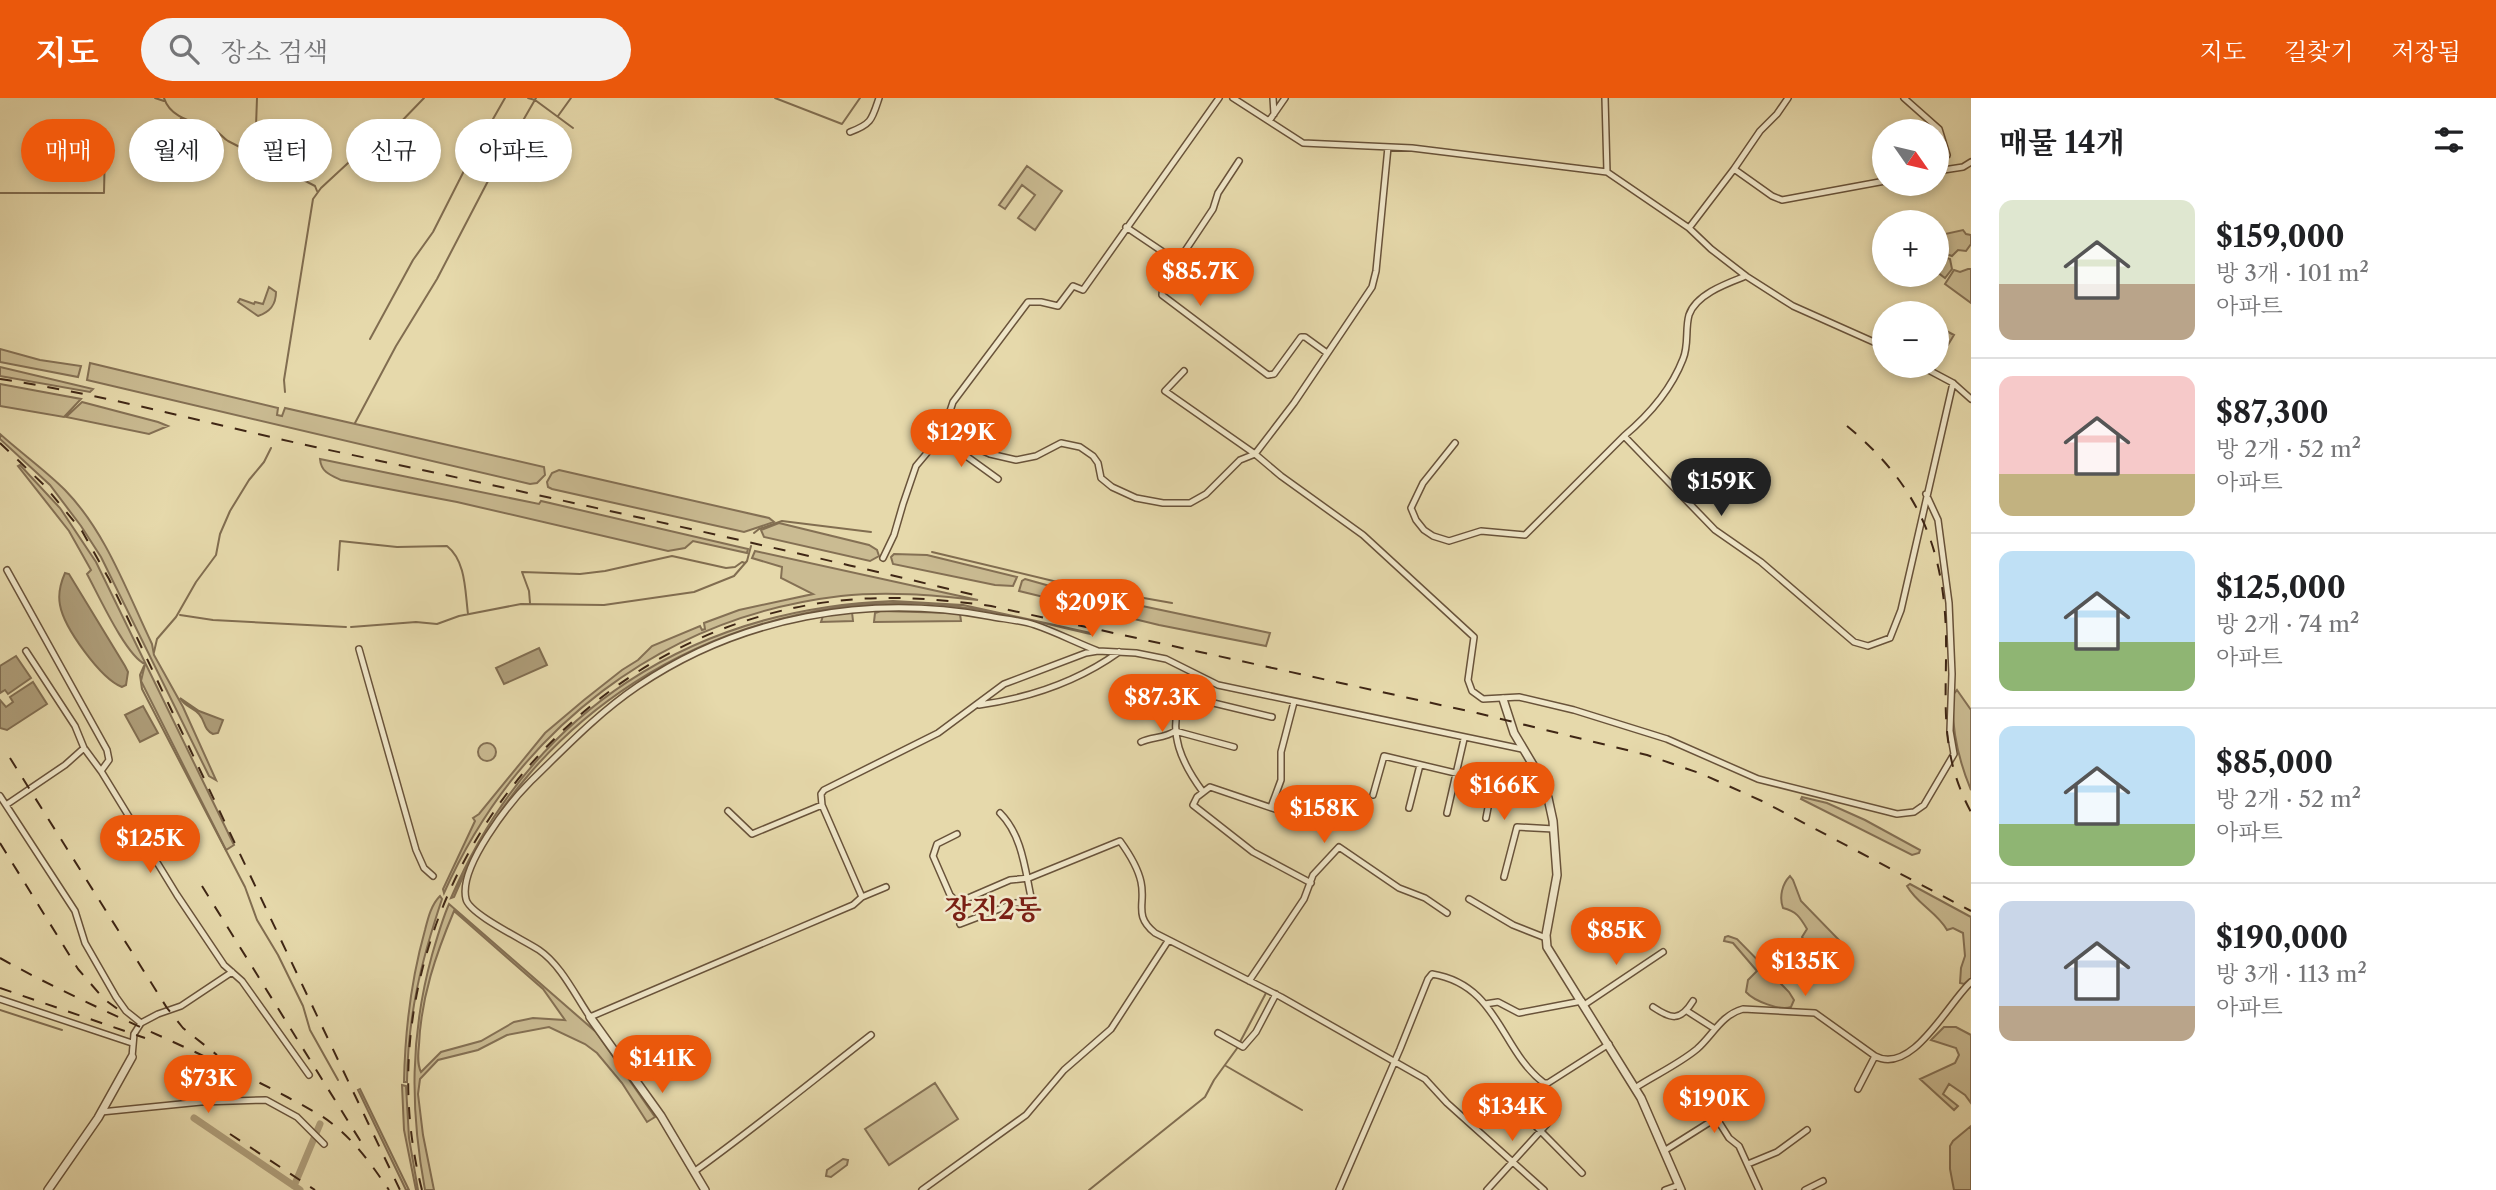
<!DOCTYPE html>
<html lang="ko">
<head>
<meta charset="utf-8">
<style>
  :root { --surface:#fff; --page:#f2f2f2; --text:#202124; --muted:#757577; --line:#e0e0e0; --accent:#ea580c }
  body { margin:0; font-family:"Libre Caslon Text","Noto Serif KR",serif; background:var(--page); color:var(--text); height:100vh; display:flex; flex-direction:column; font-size:26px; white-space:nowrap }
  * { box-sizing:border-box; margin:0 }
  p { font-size:23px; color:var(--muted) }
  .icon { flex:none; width:38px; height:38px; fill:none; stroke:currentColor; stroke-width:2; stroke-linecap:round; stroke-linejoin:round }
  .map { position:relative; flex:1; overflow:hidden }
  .drawer { display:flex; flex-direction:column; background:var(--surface); width:525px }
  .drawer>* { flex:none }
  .banner { position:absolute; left:21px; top:21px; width:665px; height:63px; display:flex; gap:14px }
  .needle { width:46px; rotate:124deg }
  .tools { position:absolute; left:1872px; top:21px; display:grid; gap:14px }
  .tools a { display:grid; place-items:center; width:77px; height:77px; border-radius:50%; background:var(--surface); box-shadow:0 4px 10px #0003; font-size:35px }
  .price { position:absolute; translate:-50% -60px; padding:0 16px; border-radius:24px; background:var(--accent); color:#fff; font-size:23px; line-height:46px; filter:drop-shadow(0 2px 4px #0008) }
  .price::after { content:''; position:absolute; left:50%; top:42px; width:21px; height:16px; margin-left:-10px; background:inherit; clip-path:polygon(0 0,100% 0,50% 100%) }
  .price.on { background:#222; color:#fff }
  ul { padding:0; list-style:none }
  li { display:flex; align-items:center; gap:21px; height:175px; padding:0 28px }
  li+li { border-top:2px solid var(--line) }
  li span { display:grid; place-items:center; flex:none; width:196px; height:140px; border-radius:14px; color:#555 }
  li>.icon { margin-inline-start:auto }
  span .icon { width:84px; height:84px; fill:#fffc; stroke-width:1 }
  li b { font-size:30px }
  h2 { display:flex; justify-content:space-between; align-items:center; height:84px; padding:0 28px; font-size:30px }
  .pill { padding:0 24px; border-radius:32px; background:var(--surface); box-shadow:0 4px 10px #0003; font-size:24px; line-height:63px }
  .pill.on { background:var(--accent); color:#fff }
  header { display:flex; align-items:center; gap:42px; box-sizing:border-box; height:98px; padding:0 35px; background:var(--accent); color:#fff }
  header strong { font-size:33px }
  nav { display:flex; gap:38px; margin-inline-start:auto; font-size:24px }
  .search { width:490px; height:63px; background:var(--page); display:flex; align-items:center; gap:18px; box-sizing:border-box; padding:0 24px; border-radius:38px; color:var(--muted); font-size:26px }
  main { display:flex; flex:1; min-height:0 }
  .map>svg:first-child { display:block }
  .green { fill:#cabb92; stroke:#847054; stroke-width:2; fill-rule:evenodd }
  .water { fill:#ad9c78; stroke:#816d50; stroke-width:2 }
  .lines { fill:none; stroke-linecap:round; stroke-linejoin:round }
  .stream { stroke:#816d50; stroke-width:2 }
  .canal { stroke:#ad9c78; stroke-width:7 }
  .minor-casing { stroke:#69533a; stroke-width:8 }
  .tertiary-casing { stroke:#69533a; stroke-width:10 }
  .minor { stroke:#efe6c8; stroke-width:5 }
  .tertiary { stroke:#efe6c8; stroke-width:7 }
  .rail { stroke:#3f2615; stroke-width:2; stroke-dasharray:12 12; stroke-linecap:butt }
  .labels { text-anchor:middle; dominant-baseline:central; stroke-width:5; stroke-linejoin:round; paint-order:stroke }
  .quarter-label { font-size:28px; font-weight:bold; fill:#7a1f14; stroke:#efe6c8 }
</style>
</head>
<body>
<header>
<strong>지도</strong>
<div class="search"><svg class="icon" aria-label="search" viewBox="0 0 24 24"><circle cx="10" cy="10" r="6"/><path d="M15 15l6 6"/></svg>장소 검색</div>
<nav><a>지도</a><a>길찾기</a><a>저장됨</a></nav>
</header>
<main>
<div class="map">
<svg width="1971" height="1092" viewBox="0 0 1971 1092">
  <rect width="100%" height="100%" fill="#e6d9ab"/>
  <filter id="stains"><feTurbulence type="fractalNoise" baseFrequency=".00286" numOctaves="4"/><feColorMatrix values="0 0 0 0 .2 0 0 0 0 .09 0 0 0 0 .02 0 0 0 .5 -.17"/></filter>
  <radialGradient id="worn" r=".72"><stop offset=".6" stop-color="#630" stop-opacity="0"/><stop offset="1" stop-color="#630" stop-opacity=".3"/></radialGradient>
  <!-- green -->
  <path class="green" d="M 1027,68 L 1062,93 L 1035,132 L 1018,120 L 1035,97 L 1022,87 L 1005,111 L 999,107 Z
    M 1963,132 L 1966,136 L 1971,137 L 1971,146 L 1966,153 L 1958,152 L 1952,158 L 1937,153 L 1937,143 L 1943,143 L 1945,136 Z
    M 1937,157 L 1950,161 L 1952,171 L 1945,180 L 1937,174 Z
    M 1968,171 L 1971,171 L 1971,205 L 1945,186 L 1954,172 L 1960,174 Z
    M 269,189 L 276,194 C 276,207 270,214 258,218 L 238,204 L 240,201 L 254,206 L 255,204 L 263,206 Z
    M 1937,228 L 1954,237 L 1940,260 L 1937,258 Z
    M 0,251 L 40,262 L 81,268 L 78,279 L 0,264 Z
    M 90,265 L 278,310 L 277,317 L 282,318 L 285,310 L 544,369 L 545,377 L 537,385 L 530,386 L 87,282 Z
    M 0,269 L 93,291 L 90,294 L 0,278 Z
    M 0,286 L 81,301 L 64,319 L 0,308 Z
    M 82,304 L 158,324 L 168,328 L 149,336 L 66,319 Z
    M 0,336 C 21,355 45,372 65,392 C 106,434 127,494 152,546 L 154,557 L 183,609 L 216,682 L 209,678 L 101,459 L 81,428 L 50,387 L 0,341 Z
    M 320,361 L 539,406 L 541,403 L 748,451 L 747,455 L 693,443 L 685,450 L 668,453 L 457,404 L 341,382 C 330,377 321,374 320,361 Z
    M 20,367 L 60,410 L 96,464 L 234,747 L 226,752 L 141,583 L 145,566 C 126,558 98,496 87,476 L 91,472 L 69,433 L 18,368 Z
    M 559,372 L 769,420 L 774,424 L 744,434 L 552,391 L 548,389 L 547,384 L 552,375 Z
    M 779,425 L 869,447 L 877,452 L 879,458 L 870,463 L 764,439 L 761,432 Z
    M 755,453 L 978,502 C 932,497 887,493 841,498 C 662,519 517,631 444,795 L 443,791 L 475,723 L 473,720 L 479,716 L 545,635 L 584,602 L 622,572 L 638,562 L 652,548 L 700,528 L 702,532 L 705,531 L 704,525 L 739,512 L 813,496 L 781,480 L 782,469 L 752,460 Z
    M 894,456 L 927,457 L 1017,479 L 1013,488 L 995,487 L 893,466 L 891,459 Z
    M 1025,481 L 1057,490 L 1270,535 L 1266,548 L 1159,527 L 1019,493 L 1022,483 Z
    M 893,503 L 963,507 L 1091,535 L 1091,536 C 1029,522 967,505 903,505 C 710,506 528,619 454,799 L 451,800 C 531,613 692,511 893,503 Z
    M 881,513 L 953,515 L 960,516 L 961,523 L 874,524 L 875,515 Z
    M 852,514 L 853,523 L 821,524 L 823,518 Z
    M 1957,592 L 1971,612 L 1971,692 C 1958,661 1951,631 1953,597 Z
    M478 654a9 9 0 1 1 18 0a9 9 0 1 1-18 0Z
    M 1802,699 L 1827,705 L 1865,722 L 1920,752 L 1919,755 L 1912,757 L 1801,701 Z
    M 1790,778 L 1793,782 L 1801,803 L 1840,843 L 1839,849 L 1847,859 L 1835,868 L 1828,866 L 1826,860 L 1816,855 L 1817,849 L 1806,845 L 1802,839 L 1807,831 C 1800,819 1796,813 1783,810 C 1779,799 1782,786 1790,778 Z
    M 1910,786 L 1971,819 L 1971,880 L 1964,886 L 1960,885 L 1961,870 L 1965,858 L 1963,835 L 1953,830 L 1947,832 C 1937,814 1917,806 1907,788 Z
    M 440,798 L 442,801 C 421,864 408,916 407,984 L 404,984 C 405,932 411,882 425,832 C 428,820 431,807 440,798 Z
    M 449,806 L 596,934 L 655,1019 L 647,1024 L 622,985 L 597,955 L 585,946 L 549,929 L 507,937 L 478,952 L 438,962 L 420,981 L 418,996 L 423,1037 L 434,1092 L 425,1092 C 410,1011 410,937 432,857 C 437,840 442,822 449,806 ZM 454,813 L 543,891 L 565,922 L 533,920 L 514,924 L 481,943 L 441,954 L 421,974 C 417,966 418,956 419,947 C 421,899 436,856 454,813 Z
    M 1728,838 L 1737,841 L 1789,894 L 1794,902 L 1791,909 C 1780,913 1754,903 1746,894 L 1748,882 L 1757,873 L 1733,845 L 1724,843 L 1725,839 Z
    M 1944,929 L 1956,929 L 1971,937 L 1971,1005 L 1965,997 L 1949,986 L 1943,996 L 1958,1008 L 1954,1012 L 1920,981 L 1955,965 L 1959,957 L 1956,950 L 1931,942 Z
    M 935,985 L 958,1021 L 889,1067 L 865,1031 Z
    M 402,987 L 406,988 L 409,1040 L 418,1092 L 416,1092 L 404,1032 Z
    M 360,991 L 409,1092 L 406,1092 L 358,992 Z
    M 1971,1028 L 1971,1092 L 1954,1092 L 1950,1071 L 1950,1048 L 1953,1043 Z
    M 843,1061 L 848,1062 L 847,1067 L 831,1079 L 826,1078 L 827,1072 Z"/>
  <!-- water -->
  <path class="water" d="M 65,475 L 69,476 L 125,568 L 128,574 L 126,587 L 122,589 C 101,581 64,530 60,507 C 58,497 61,484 65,475 Z
    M 539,550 L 547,567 L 504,586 L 496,570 Z
    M 16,558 L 31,580 L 8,596 L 5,592 L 0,595 L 0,568 Z
    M 33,584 L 47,606 L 7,632 L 0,630 L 0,602 L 6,609 L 13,604 L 10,599 Z
    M 180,600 L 199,613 L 223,622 L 218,635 L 213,636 C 203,631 206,624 199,616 C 193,609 185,609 180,600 Z
    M 143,608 L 158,635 L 140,644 L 125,617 Z"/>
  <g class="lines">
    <!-- stream -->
    <path class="stream" d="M 155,0 L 164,3
      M 164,0 C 171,22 197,24 215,32 C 220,35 223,40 228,43 L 315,88 L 317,93
      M 528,0 L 535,2 L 573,30
      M 775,0 L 842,26 L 860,0
      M 558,18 L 571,0
      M 256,28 L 257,0
      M 152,49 L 167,53 L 180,28 L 181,19
      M 0,95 L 104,95 L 105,47
      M 370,241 L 413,162 L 433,134 L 469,63 L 505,0
      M 285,294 L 284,282 L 313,101 L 321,90 L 374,41 L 396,29 L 424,0
      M 355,325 L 396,248 L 437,181 L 488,83 L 536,0
      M 754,435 L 759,431 L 782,423 L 871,434
      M 932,454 L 1070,487 L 1172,505
      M 338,472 L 340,443 L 397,449 L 447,448 C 466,463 465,493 468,516
      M 530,505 L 529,493 L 522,474 L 580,476 L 605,473 L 672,458 L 726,470 L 735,469 L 742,464 L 745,465
      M 180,517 L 213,522 L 346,529
      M 351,529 L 416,524 L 437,526 L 459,518 L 521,506 L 604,507 L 694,494 L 734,478 L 747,463 L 751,448
      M 154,554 L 157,541 L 176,519 L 196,484 L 216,457 L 220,436 L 230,413 L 249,382 L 264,364 L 271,350
      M 144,568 L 140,577 L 142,591 L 245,789 L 257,822 L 278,857 L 303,908 L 310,932 L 338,982
      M 0,912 L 62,932
      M 1240,944 L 1266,895
      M 1226,968 L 1302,1012
      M 1089,1092 L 1205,999 L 1214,982 L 1238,949"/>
    <!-- canal -->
    <path class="canal" d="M 194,1020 L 300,1092
      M 294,1088 L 320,1026"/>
    <defs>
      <path id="minor" d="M 1219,0 L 1083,192 L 1073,188 L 1058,208 L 1041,204 L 1028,204 L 953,304 L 946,325 L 948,330 L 965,345 L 990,356 L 1016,362 L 1036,358 L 1061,345 L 1080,349 L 1093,358 L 1098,365 L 1101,380 L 1112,389 L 1136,400 L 1163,405 L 1190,405 L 1206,396 L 1240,362 L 1255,356 L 1294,305 L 1372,189 L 1376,173 L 1388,49
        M 1233,0 L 1303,45 L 1412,50 L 1607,74 L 1689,130 L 1711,151 L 1746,178 L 1793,208 L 1885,249
        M 1273,0 L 1274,16
        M 1605,0 L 1607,74
        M 1904,0 L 1939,31 L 1947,57
        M 1269,23 L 1285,0
        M 850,34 C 872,26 872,21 879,0
        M 1239,63 L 1218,95 L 1213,111 L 1163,186 L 1162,197 L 1268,277 L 1274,276 L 1301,239 L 1305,239 L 1327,255
        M 1734,71 L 1760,33 L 1777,16 L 1788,0
        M 1937,73 L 1963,69 L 1971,64
        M 1126,129 L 1178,164
        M 1689,130 L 1734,71 L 1772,98 L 1782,102 L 1885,83
        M 1921,268 L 1953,285 L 1971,301
        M 1184,273 L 1165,293 L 1255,356 L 1281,378 L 1363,437 L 1474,539 L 1468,582 L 1472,593 L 1483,601 L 1519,599 L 1574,612 L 1667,641 L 1758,681 L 1897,716 L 1914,714 L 1924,707 L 1954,656 L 1950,633 L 1952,576 L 1949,505 L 1938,422 L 1926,396
        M 1624,338 C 1649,317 1671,292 1683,261 C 1689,247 1685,231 1689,217 C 1696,196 1728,185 1746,178
        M 940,339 L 998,381
        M 1455,345 L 1423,385 L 1411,410 L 1416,422 L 1424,432 L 1433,438 L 1449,443 L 1481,433 L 1525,437 L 1624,338 L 1715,432 L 1761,464 L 1854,544 L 1868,548 L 1890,540 L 1901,512 L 1953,285
        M 883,460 L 894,437 L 903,406 L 916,368 L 948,330
        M 7,472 L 107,652 L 109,662 L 101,673
        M 359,551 L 416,752 L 424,770 L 433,778
        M 26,553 L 75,628 L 84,650 L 101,673 L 177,797 L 224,867 L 242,883 L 309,977
        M 1197,601 L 1272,619
        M 979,607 C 1029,600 1077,584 1119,554
        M 1141,644 C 1151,639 1166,640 1175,633 L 1234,649
        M 1203,694 C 1183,667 1166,634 1182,601 L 1184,598 L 1197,601 L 1204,580
        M 1373,697 L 1384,658 L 1493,684 L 1486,720
        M 0,698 L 75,813 L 85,845 L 116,899 L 126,913 L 141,925
        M 6,707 L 65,667 L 84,650
        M 1271,709 L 1281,682 L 1281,654 L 1294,604
        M 1409,710 L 1420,667
        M 728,713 L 752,736 L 822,707
        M 1447,715 L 1464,641
        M 957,736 L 937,746 L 933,758 L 950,797 L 955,802 L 966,801 L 1010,782 L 1029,780 L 1120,743 C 1128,754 1138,770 1141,784 C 1146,806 1133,817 1155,835 L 1281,899 L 1425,981 L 1447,1005 L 1544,1092
        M 1504,779 L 1517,729 L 1554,731
        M 1311,785 L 1253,754 L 1193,707 L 1197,699 L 1210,689 L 1316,725
        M 886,789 L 862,799 L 853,807 L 590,919 C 575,897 561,867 539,852 C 524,842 469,816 466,801 C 458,769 510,704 531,683 C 565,650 598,615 638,588 C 740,519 867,496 988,518 C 1003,521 1020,522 1035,527 C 1056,534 1077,545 1098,553
        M 862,799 L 822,707 L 821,696 L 824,692 L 938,635 L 1004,586 L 1086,555 L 1098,553 L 1136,555 L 1166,561 L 1218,587 L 1522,651
        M 1469,801 L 1513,827 L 1546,840
        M 960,826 L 1015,805 L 1024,804 L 1031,799 C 1025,771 1022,737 1000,715
        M 1249,883 L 1304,801 L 1313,777 L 1339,749 L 1399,790 L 1425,800 L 1447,815
        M 0,901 L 132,945
        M 1485,906 L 1498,904 L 1519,915 L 1582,903
        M 1584,907 L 1663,854
        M 1653,909 C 1671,921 1680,924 1693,903
        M 1687,913 L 1715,931
        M 1218,935 L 1243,949 L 1256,934 L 1276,896
        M 132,959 L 134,936 L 141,925 L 158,916 L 181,908 L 232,874
        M 1635,990 C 1655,977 1679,966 1697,951 C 1713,937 1721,917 1743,911 L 1815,915 L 1875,958 C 1912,978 1948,905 1971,884
        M 1858,991 L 1875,958
        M 1507,999 L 1582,1075
        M 101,1014 L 201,1004 L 266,1002 L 297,1019 L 324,1046
        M 1717,1021 L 1729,1040 L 1739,1048 L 1759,1092
        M 1664,1053 L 1710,1024 L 1753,1006
        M 1748,1066 L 1777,1054 L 1807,1032
        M 695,1073 C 755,1030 812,983 871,937
        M 922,1092 L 1026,1017 L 1064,972 L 1111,931 L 1168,843
        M 1339,1092 L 1400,951 L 1428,881 L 1432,876 C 1499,887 1500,952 1544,985 L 1548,985 L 1609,946
        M 1487,1092 L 1556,1016
        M 1665,1092 L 1679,1087
        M 1805,1092 L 1823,1083"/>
      <path id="tertiary" d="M 1503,601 L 1514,635 L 1536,672 L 1548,700 L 1553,723 L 1557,777 L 1546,837 L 1547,849 L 1641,1000 L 1681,1092
        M 590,919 L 661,1018 L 705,1092
        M 48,1092 L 98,1020 L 132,959"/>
    </defs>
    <!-- minor casing -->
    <use href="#minor" class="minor-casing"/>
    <!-- tertiary casing -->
    <use href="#tertiary" class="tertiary-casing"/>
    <!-- minor -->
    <use href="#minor" class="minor"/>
    <!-- tertiary -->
    <use href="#tertiary" class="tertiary"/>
    <!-- rail -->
    <path class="rail" d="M 0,281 C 106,297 210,326 315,349 C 535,396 755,444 974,497
      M 1847,328 C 1916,385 1944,447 1946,537 C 1947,602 1938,653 1971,714
      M 0,345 L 44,387 L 82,433 L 109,481 L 400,1092
      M 10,660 L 167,910 L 183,930 L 217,957
      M 0,745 L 78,871 L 104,901 L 119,912
      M 202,788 L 361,1044
      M 0,860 C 104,918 217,958 320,1017 C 350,1036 369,1063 389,1092
      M 0,890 L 145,940
      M 230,1036 L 315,1092
      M 422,1092 C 358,845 524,583 765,517 C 844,495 911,497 991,508 L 1477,615 L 1647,657 L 1702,676 L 1764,704 L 1971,813"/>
  </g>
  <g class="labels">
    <!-- quarter labels -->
    <g class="quarter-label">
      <text x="993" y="811">장진2동</text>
    </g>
  </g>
  <rect width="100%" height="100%" filter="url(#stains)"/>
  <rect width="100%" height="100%" fill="url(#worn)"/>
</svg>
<div class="tools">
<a><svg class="needle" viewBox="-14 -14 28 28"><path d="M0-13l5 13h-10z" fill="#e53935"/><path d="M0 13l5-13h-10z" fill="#757577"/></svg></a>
<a>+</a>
<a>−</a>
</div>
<b class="price" style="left:1200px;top:210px">$85.7K</b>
<b class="price" style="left:961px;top:371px">$129K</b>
<b class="price on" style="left:1721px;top:420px">$159K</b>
<b class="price" style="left:1092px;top:541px">$209K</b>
<b class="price" style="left:1162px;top:636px">$87.3K</b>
<b class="price" style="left:1504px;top:724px">$166K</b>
<b class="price" style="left:1324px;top:747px">$158K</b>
<b class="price" style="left:150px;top:777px">$125K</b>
<b class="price" style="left:1616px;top:869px">$85K</b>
<b class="price" style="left:1805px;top:900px">$135K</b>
<b class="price" style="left:662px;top:997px">$141K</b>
<b class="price" style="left:208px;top:1017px">$73K</b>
<b class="price" style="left:1714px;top:1037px">$190K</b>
<b class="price" style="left:1512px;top:1045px">$134K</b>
<div class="banner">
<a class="pill on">매매</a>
<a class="pill">월세</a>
<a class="pill">필터</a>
<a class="pill">신규</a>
<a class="pill">아파트</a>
</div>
</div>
<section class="drawer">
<h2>매물 14개<svg class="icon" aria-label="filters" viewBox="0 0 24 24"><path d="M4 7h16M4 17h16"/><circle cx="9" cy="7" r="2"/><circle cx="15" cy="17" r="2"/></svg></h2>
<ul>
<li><span style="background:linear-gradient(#dfe7d0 60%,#b9a48a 0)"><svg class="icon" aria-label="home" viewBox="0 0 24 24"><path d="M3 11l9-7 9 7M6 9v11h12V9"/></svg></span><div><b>$159,000</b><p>방 3개 · 101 m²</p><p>아파트</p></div></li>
<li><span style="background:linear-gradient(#f6c9c9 70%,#c2b280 0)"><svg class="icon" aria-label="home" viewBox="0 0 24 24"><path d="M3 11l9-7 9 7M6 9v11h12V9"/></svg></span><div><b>$87,300</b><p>방 2개 · 52 m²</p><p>아파트</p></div></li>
<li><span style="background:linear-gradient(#bfe0f5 65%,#8fb573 0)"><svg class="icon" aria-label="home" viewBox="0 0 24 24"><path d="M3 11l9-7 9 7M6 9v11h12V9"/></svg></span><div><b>$125,000</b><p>방 2개 · 74 m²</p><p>아파트</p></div></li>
<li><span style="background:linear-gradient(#bfe0f5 70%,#8fb573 0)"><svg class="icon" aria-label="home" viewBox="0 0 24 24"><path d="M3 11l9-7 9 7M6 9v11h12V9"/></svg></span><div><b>$85,000</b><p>방 2개 · 52 m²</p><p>아파트</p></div></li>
<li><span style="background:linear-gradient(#c9d6e8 75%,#b9a48a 0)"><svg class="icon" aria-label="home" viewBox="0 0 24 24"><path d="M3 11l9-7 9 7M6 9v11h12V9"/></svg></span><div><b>$190,000</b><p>방 3개 · 113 m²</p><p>아파트</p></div></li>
</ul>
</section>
</main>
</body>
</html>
